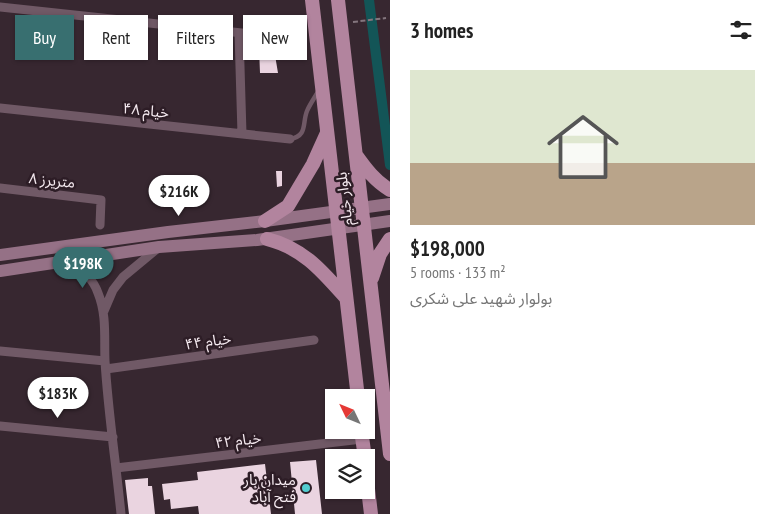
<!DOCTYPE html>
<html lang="en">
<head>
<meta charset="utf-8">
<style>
  :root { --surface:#fff; --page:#f6f6f6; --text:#222; --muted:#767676; --line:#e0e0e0; --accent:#386f70 }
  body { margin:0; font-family:"PT Sans Narrow","Noto Sans Arabic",sans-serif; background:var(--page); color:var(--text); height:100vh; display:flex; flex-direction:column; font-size:19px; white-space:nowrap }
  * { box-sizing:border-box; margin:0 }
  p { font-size:16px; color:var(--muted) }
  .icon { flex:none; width:28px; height:28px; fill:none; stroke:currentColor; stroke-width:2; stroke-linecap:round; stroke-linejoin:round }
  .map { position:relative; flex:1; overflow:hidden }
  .side { display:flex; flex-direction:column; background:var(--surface); width:385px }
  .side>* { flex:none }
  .banner { position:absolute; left:15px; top:15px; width:300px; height:45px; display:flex; gap:10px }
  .needle { width:32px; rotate:313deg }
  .tools { position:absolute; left:325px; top:389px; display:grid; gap:10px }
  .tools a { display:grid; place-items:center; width:50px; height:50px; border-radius:0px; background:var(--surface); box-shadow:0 1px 4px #0004; font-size:25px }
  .price { position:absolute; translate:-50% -42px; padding:0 11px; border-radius:18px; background:#fff; color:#222; font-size:16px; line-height:32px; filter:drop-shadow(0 1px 2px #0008) }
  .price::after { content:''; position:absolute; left:50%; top:30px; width:15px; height:11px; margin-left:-8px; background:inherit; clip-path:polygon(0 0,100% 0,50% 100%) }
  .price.selected { background:var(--accent); color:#fff }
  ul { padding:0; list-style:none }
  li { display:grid; align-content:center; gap:10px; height:265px; padding:0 20px }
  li+li { border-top:1px solid var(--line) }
  li span { display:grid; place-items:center; height:155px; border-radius:0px; color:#555 }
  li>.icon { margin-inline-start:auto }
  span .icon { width:90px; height:90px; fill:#fffc; stroke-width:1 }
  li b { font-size:21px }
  h2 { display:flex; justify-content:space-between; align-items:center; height:60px; padding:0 20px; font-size:21px }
  .tag { padding:0 18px; border-radius:0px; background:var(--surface); box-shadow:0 1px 4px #0004; font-size:18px; line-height:45px }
  .tag.selected { background:var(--accent); color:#fff }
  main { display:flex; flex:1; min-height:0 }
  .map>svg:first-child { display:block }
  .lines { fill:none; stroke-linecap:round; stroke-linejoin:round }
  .canal { stroke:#135557; stroke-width:10 }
  .building { fill:#ead4e0 }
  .path { stroke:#84767e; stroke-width:2; stroke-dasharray:5 2.5; stroke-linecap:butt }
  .lane { stroke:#705966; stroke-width:4.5 }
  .street { stroke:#705966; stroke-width:9 }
  .secondary { stroke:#957186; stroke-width:12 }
  .primary { stroke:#b2849e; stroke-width:14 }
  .poi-dot { fill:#52cdd0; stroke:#2d1d26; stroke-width:2 }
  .labels { text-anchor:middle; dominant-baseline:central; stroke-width:5; stroke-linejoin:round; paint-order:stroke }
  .street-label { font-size:15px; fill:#f5eaf0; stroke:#2d1d26 }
  .poi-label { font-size:15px; fill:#f5eaf0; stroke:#2d1d26; text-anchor:end }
</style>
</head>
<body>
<main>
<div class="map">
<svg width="390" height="514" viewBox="0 0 390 514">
  <rect width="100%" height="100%" fill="#372730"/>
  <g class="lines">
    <!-- canal -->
    <path class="canal" d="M 369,0 L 390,165"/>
  </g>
  <!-- building -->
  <path class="building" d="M 259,47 L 274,49 L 278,73 L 260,73 Z
    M 276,171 L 282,171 L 282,186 L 277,187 Z
    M 316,460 L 322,514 L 295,514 L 290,462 Z
    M 265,464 L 271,514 L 199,514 L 198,506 L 171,509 L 170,499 L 164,500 L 162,484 L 198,480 L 197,472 Z
    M 148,478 L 148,486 L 152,486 L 155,514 L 129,514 L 125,480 Z"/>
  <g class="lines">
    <!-- path -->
    <path class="path" d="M 353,22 L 386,18"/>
    <!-- lane -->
    <path class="lane" d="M 290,139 C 308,136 302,123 307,111 C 310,104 315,97 319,90"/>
    <!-- street -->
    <path class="street" d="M 0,7 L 279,37
      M 239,33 L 242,134
      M 0,108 L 290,139
      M 0,188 L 101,200 L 100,225
      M 68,260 C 81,268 93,278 98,293 C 107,315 104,338 105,361 C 108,412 116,463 121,514
      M 104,311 L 113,290 L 123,277 L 158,248
      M 0,351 L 105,361
      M 106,369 L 314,340
      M 0,426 L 113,437
      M 116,468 L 362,439"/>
    <!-- secondary -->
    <path class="secondary" d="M 0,255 L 168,232 L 265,221 L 390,204
      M 0,271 L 159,247 L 257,240 L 390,221"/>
    <!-- primary -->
    <path class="primary" d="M 312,0 L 358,398
      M 338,0 L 390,454
      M 356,155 C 366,169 375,181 390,190
      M 265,221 L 288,206 L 313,164 L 327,133
      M 267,239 C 303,248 322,271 346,298
      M 372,278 L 380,254 L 390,239
      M 361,430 L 365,458
      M 366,472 L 371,514"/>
  </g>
  <!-- markers -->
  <circle class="poi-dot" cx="306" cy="488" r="5"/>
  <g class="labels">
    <!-- street labels -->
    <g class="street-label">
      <text transform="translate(146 110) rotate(6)">خیام ۴۸</text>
      <text transform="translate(52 180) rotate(6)">۸ متریرز</text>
      <text transform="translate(344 199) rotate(-97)">بلوار خیام</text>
      <text transform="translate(208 341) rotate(-8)">خیام ۴۴</text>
      <text transform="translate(238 440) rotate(-7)">خیام ۴۲</text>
    </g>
    <!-- poi labels -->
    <g class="poi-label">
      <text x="296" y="479">میدان بار<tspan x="296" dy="17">فتح آباد</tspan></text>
    </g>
  </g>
</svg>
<div class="tools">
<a><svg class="needle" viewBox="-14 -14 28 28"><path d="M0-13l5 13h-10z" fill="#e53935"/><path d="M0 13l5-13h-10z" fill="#767676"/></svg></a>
<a><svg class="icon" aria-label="layers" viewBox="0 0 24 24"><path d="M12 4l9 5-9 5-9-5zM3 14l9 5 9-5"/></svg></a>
</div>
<b class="price" style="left:179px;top:217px">$216K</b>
<b class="price selected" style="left:83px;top:289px">$198K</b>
<b class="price" style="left:58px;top:419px">$183K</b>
<div class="banner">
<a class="tag selected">Buy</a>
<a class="tag">Rent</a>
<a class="tag">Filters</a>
<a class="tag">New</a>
</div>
</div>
<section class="side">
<h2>3 homes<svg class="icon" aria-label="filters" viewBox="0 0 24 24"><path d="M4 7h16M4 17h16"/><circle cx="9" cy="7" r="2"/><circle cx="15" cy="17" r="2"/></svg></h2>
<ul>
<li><span style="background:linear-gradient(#dfe7d0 60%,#b9a48a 0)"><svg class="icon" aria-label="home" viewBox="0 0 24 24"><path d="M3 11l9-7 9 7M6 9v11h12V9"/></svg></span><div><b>$198,000</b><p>5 rooms · 133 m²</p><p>بولوار شهید علی شکری</p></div></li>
</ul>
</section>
</main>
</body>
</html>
